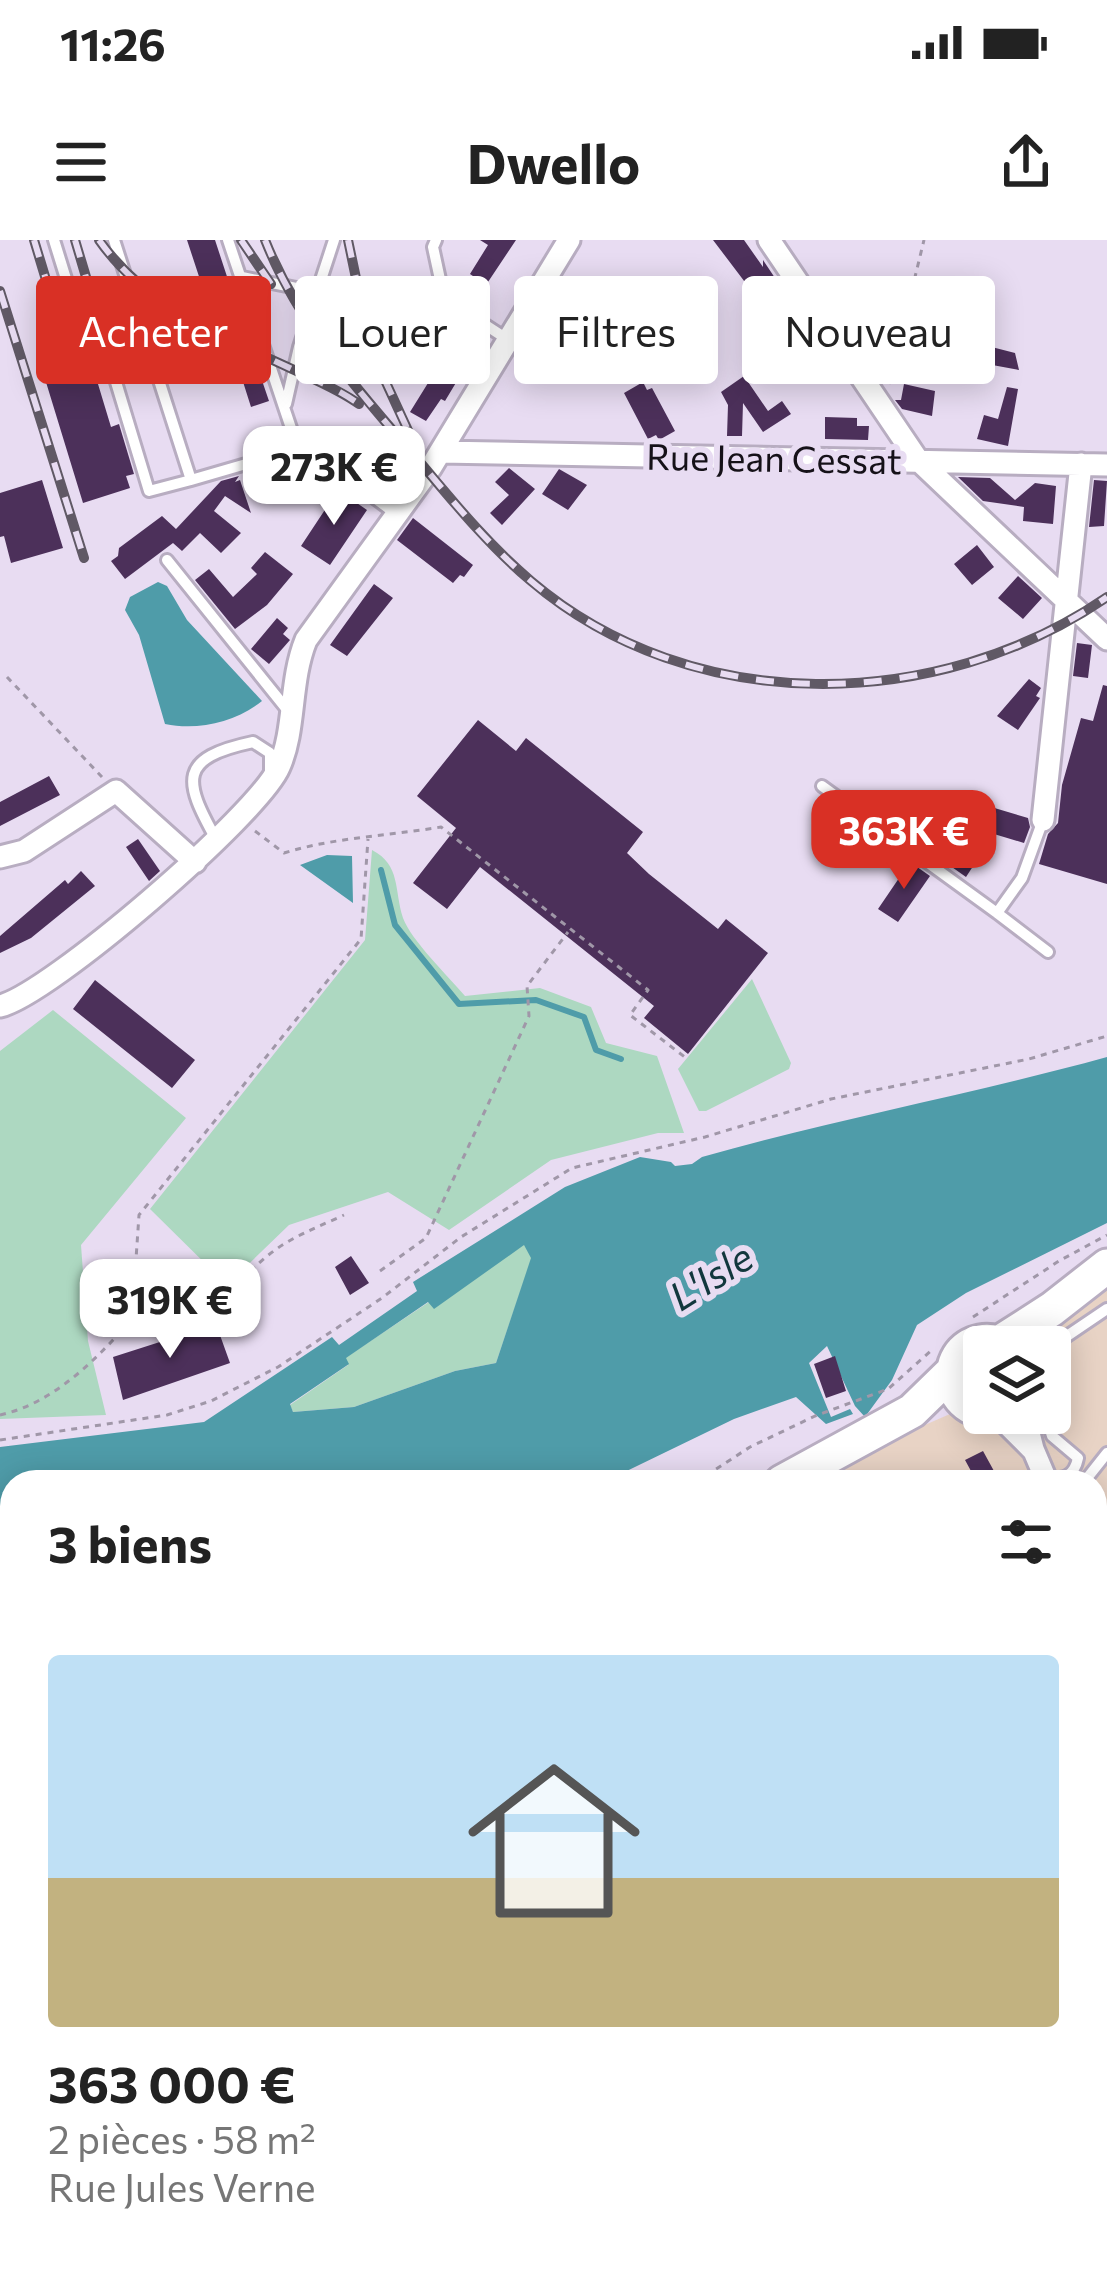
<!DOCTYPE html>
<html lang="fr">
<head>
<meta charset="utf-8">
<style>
  :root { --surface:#fff; --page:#f2f2f2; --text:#222; --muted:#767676; --line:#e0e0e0; --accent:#d93025 }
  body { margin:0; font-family:Commissioner,sans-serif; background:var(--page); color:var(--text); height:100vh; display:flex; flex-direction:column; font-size:45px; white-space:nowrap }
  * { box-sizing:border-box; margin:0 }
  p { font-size:39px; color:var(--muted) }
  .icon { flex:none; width:66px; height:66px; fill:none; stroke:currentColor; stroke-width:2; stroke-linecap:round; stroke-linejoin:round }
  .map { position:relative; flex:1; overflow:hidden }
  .details { position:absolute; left:0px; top:1230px; width:1107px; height:804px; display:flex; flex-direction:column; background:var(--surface); border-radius:36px 36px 0 0; box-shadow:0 6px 30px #0003 }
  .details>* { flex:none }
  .hud { position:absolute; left:36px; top:36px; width:1035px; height:108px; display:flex; gap:24px }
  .controls { position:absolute; left:963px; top:1086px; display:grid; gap:24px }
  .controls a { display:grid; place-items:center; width:108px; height:108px; border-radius:12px; background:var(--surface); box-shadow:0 6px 30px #0003; font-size:60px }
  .price { position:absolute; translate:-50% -102px; padding:0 27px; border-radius:24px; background:#fff; color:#222; font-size:39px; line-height:78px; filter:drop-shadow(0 3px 6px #0008) }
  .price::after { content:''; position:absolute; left:50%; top:72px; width:36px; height:27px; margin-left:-18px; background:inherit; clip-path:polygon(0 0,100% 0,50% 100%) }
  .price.current { background:var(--accent); color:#fff }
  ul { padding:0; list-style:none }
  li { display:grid; align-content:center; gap:24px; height:636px; padding:0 48px }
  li+li { border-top:3px solid var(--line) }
  li span { display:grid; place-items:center; height:372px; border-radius:12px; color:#555 }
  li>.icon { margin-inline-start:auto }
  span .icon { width:216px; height:216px; fill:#fffc; stroke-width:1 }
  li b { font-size:51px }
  h2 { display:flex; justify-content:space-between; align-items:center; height:144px; padding:0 48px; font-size:51px }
  .chip { padding:0 42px; border-radius:12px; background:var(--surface); box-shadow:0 6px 30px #0003; font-size:42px; line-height:108px }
  .chip.current { background:var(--accent); color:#fff }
  .status { display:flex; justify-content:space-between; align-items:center; height:84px; padding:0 60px; background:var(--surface); direction:ltr }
  .status svg { height:33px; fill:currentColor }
  header { display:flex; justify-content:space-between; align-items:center; height:156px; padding:0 48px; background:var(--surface); font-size:54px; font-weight:700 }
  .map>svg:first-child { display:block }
  .commercial { fill:#e8d3c5 }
  .green { fill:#add8c1 }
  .water { fill:#4f9ca9; fill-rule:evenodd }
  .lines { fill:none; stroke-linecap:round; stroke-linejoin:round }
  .stream { stroke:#4f9ca9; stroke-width:6 }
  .building { fill:#4c305a }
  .lane-casing { stroke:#b8adc1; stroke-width:16 }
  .street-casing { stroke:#b8adc1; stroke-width:27 }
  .secondary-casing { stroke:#b8adc1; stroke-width:36 }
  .primary-casing { stroke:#b8adc1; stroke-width:39 }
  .path { stroke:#a097a8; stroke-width:3; stroke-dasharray:6 6; stroke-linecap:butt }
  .lane { stroke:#fff; stroke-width:10 }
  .street { stroke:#fff; stroke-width:21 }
  .secondary { stroke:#fff; stroke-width:30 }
  .primary { stroke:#fff; stroke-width:33 }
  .rail-casing { stroke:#605965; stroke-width:10 }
  .rail { stroke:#e8dcf2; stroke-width:6; stroke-dasharray:18; stroke-linecap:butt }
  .labels { text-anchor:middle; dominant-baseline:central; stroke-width:12; stroke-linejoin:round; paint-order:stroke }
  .street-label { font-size:36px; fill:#151118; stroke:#e8dcf2 }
  .water-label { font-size:39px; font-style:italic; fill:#12373d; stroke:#e8dcf2 }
</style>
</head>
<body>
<div class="status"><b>11:26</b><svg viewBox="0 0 49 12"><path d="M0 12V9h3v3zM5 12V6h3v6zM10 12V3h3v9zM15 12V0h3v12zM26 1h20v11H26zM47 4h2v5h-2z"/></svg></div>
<header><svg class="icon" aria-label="menu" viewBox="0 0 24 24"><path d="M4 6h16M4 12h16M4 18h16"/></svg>Dwello<svg class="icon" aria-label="share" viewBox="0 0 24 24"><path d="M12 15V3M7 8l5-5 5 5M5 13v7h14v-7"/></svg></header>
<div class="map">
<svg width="1107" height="2034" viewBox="0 0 1107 2034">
  <rect width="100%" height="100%" fill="#e8dcf2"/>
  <!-- commercial -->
  <path class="commercial" d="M 1107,1047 L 1107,1369 L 1095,1351 L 1095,1242 L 794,1242 L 950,1174 L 984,1146 L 984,1173 L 1050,1173 L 1050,1107 L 1033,1107 Z"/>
  <!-- green -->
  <path class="green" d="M 372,610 C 401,625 394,650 403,678 C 411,700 448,736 465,756 L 540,748 L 591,767 L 606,803 L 657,816 L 684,893 L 658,893 L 551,920 L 449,990 L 388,952 L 289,985 L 227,1045 L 150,969 L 365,700 Z
    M 752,739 L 791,823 L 789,829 L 706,871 L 699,871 L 678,829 Z
    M 53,770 L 186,878 L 81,1005 L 88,1101 L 106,1175 L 0,1179 L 0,811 Z
    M 524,1004 L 532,1017 L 496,1123 L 455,1131 L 354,1167 L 293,1172 L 290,1165 L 348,1125 L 345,1118 L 429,1062 L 434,1068 Z
    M 12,1445 L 12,1701 L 0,1704 L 0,1446 Z"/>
  <!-- water -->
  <path class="water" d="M 158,342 L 167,346 L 187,380 L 262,461 C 236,482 198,491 165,484 L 139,395 L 125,370 L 130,357 Z
    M 327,615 L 352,616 L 353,663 L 300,625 Z
    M 1107,817 L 1107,983 L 966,1053 L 917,1085 L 892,1140 L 865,1177 L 855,1166 L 827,1106 L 809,1123 L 831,1177 L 850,1169 L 853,1174 L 826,1184 L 796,1157 L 734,1179 L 604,1242 L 12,1242 L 12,1373 L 0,1376 L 0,1207 L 204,1182 L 332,1097 L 339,1105 L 417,1051 L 413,1042 L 565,947 L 640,917 L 671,922 L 675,926 L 692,924 L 702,917 C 836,879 973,854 1107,817 ZM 524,1005 L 531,1018 L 496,1123 L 455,1131 L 354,1167 L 293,1172 L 290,1164 L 349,1124 L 346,1118 L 428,1062 L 434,1069 Z"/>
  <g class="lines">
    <!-- stream -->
    <path class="stream" d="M 381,630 L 395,685 L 459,764 L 536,760 L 584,777 L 596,810 L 621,819
      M 637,2022 L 642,2034"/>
  </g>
  <!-- building -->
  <path class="building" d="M 187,0 L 215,0 L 237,67 L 212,76 Z
    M 480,0 L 516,0 L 486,45 L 470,34 L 488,5 Z
    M 713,0 L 744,0 L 763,27 L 763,20 L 785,53 L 780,56 L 824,118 L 798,137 L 785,120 L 791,115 L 768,83 L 773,79 Z
    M 587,41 L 600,64 L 576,77 L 563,55 Z
    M 543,99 L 567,115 L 549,143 L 522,125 Z
    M 85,101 L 111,187 L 119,184 L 134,234 L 126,236 L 130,248 L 83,263 L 38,116 Z
    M 980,104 L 1015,113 L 1019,130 L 976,122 Z
    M 446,114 L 466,126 L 445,161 L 441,159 L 426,181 L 410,172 Z
    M 255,120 L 269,161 L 251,167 L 238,126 Z
    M 744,136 L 768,171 L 782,161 L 791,174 L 763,192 L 743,163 L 742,196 L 727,196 L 728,165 L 721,152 Z
    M 643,142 L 647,150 L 652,148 L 675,191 L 659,200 L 656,195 L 648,199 L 624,153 Z
    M 904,144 L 935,151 L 932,176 L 902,169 L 895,160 L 901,160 Z
    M 1007,147 L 1018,149 L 1008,206 L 977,199 L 984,175 L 998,179 Z
    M 825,177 L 857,178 L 857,186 L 869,186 L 868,200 L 825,199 Z
    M 509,228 L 535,249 L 502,285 L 490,273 L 509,255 L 495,242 Z
    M 559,229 L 587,245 L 568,270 L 542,254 Z
    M 239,236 L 235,242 L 240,240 L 251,273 L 225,256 L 214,271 L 241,293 L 221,313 L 200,293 L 182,311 L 173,303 L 125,339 L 111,321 L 118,316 L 119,308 L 162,276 L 176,289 L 221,241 Z
    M 958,237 L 990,238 L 1015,260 L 1035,243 L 1056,246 L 1053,284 L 1023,281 L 1024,267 L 983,261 Z
    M 42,240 L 63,308 L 11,323 L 4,296 L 0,297 L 0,253 Z
    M 1094,240 L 1107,241 L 1104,286 L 1089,287 Z
    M 338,250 L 367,270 L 330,325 L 301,306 Z
    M 413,278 L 473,325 L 464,337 L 460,335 L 453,343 L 397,300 Z
    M 977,305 L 994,327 L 972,345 L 954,324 Z
    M 265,312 L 293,334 L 267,365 L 235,389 L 195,340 L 209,329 L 233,357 L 257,334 L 251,328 Z
    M 1018,336 L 1042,358 L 1023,379 L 998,358 Z
    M 374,344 L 393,358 L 347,416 L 330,405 Z
    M 277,378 L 288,388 L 283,394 L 290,400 L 269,424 L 251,409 Z
    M 1077,403 L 1092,405 L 1088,438 L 1073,436 Z
    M 1029,439 L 1041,448 L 1036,456 L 1040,458 L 1018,490 L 997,476 Z
    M 1103,445 L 1107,446 L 1107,644 L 1039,624 L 1048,594 L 1058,583 L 1062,545 L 1081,478 L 1093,481 Z
    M 478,480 L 516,511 L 526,498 L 643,592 L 627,613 L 649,634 L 718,689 L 726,679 L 768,713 L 688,814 L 644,778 L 654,766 L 480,627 L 447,669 L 413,643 L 456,588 L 417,556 Z
    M 49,536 L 60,555 L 0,586 L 0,562 Z
    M 944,553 L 1028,578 L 1030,587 L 1024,603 L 994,594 L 966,637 L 908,596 L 931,564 L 939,568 Z
    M 138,599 L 160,631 L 149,641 L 126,607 Z
    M 910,622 L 930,636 L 898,682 L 878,669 Z
    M 81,631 L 95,646 L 31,698 L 0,713 L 0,696 L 65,640 L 68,644 Z
    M 95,740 L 195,820 L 172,848 L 73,769 Z
    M 351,1016 L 369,1043 L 350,1055 L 335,1027 Z
    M 216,1084 L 230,1123 L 123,1160 L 113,1117 Z
    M 835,1116 L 846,1151 L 826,1158 L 814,1124 Z
    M 983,1211 L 1000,1242 L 977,1242 L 965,1220 Z"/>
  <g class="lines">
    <defs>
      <path id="lane" d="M 54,0 L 76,71 L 109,119 L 149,251 L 191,240
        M 114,0 L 191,240 L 298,209
        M 228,0 L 298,209 L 321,218 L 396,274
        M 436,0 L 433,7 L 444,58 L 510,101
        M 242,37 L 316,52
        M 286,164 L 299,107 L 334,0
        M 167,320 L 289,472
        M 822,546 L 997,673 L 1022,638 L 1043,580
        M 216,599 C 183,540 178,518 253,502 L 270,513 L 270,530
        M 997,673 L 1048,712
        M 1050,1114 L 1067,1096 L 1107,1069
        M 1045,1173 L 1052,1196 L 1078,1218 C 1074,1238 1063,1239 1045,1238
        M 1084,1242 L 1107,1213
        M 0,1799 L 11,1802 L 2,1840 L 12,1843
        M 0,1928 L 12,1930
        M 590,2022 L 591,2034
        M 1058,2022 L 1061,2034"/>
      <path id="street" d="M 769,0 L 917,219 L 1107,399
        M 440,212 L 1107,225
        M 1043,580 L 1081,224
        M 0,617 L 24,611 L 116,551 L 195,622
        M 0,766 C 49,755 259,574 279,527 C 296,489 289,442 306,400 L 431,227 L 569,0
        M 996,1173 L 1032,1209
        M 1024,1173 L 1033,1209 L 1047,1242
        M 1095,1318 L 1107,1322
        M 1095,1501 L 1107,1489
        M 0,1991 L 12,1992
        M 1095,1997 L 1107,2006"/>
      <path id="secondary" d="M 1095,1753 L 1107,1743
        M 1095,1780 L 1107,1776
        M 417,2034 L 449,2022"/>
      <path id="primary" d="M 999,1103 L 1052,1069 L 1107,1026
        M 984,1172 C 927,1157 956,1080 1008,1107
        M 782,1242 L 912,1171 L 952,1132
        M 0,1422 L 12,1421"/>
    </defs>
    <!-- lane casing -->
    <use href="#lane" class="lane-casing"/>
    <!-- street casing -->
    <use href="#street" class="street-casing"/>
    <!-- secondary casing -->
    <use href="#secondary" class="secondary-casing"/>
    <!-- primary casing -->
    <use href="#primary" class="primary-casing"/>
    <!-- path -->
    <path class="path" d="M 889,144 L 924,0
      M 7,437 L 102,537
      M 255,591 L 284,613 C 336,597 388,596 441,587 L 648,750 L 630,775 L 686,818
      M 380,1031 L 426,998 L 529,776 L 527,746 L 568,692
      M 152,1060 L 169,1072 L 200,1076 C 227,1061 242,1037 266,1017 C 290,997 316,988 344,975
      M 973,1077 L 1059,1021 L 1107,995
      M 0,1175 C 63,1161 109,1105 150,1059 L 136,1019 L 139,975 L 361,699 L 368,599
      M 0,1200 L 167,1175 L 211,1161 L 278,1127 L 382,1058 L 461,997 L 572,928 L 705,897 L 831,859 L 1029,819 L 1107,796
      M 696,1242 L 750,1207 L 815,1176 L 888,1149 L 933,1109
      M 0,1588 L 12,1584
      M 0,1715 L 12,1712
      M 531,2034 L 556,2022"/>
    <!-- lane -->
    <use href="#lane" class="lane"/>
    <!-- street -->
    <use href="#street" class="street"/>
    <!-- secondary -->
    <use href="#secondary" class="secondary"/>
    <!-- primary -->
    <use href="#primary" class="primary"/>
    <defs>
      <path id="rail" d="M 34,0 L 66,106
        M 75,0 L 100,84
        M 99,0 C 147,68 219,95 292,129 C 315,140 338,149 359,164
        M 241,0 L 271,44
        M 265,0 C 298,83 356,148 414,215 C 451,259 487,304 531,341 C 692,478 938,473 1107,357
        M 348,0 L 371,110 L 412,199
        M 0,51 L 84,318
        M 1095,1569 L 1107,1558
        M 231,2034 L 270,2022
        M 276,2034 L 322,2022"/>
    </defs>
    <!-- rail casing -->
    <use href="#rail" class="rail-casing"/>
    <!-- rail -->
    <use href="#rail" class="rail"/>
  </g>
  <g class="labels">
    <!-- street labels -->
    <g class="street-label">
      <text transform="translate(774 217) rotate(1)">Rue Jean Cessat</text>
    </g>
    <!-- water labels -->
    <g class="water-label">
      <text transform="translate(710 1035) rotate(-32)">L'Isle</text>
    </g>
  </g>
</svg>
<div class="controls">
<a><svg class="icon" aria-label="layers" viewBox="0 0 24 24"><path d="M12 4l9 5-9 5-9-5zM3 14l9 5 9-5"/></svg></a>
</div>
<b class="price" style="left:334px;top:288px">273K €</b>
<b class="price current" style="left:904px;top:652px">363K €</b>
<b class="price" style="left:170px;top:1121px">319K €</b>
<div class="hud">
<a class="chip current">Acheter</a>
<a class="chip">Louer</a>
<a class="chip">Filtres</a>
<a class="chip">Nouveau</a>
</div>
<section class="details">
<h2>3 biens<svg class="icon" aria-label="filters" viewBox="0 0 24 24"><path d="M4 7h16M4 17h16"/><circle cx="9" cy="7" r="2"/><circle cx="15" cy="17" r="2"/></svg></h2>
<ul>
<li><span style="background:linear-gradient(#bfe0f5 60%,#c2b280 0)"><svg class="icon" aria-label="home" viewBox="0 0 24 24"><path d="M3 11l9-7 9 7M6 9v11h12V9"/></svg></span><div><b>363 000 €</b><p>2 pièces · 58 m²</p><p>Rue Jules Verne</p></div></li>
</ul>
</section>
</div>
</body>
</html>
